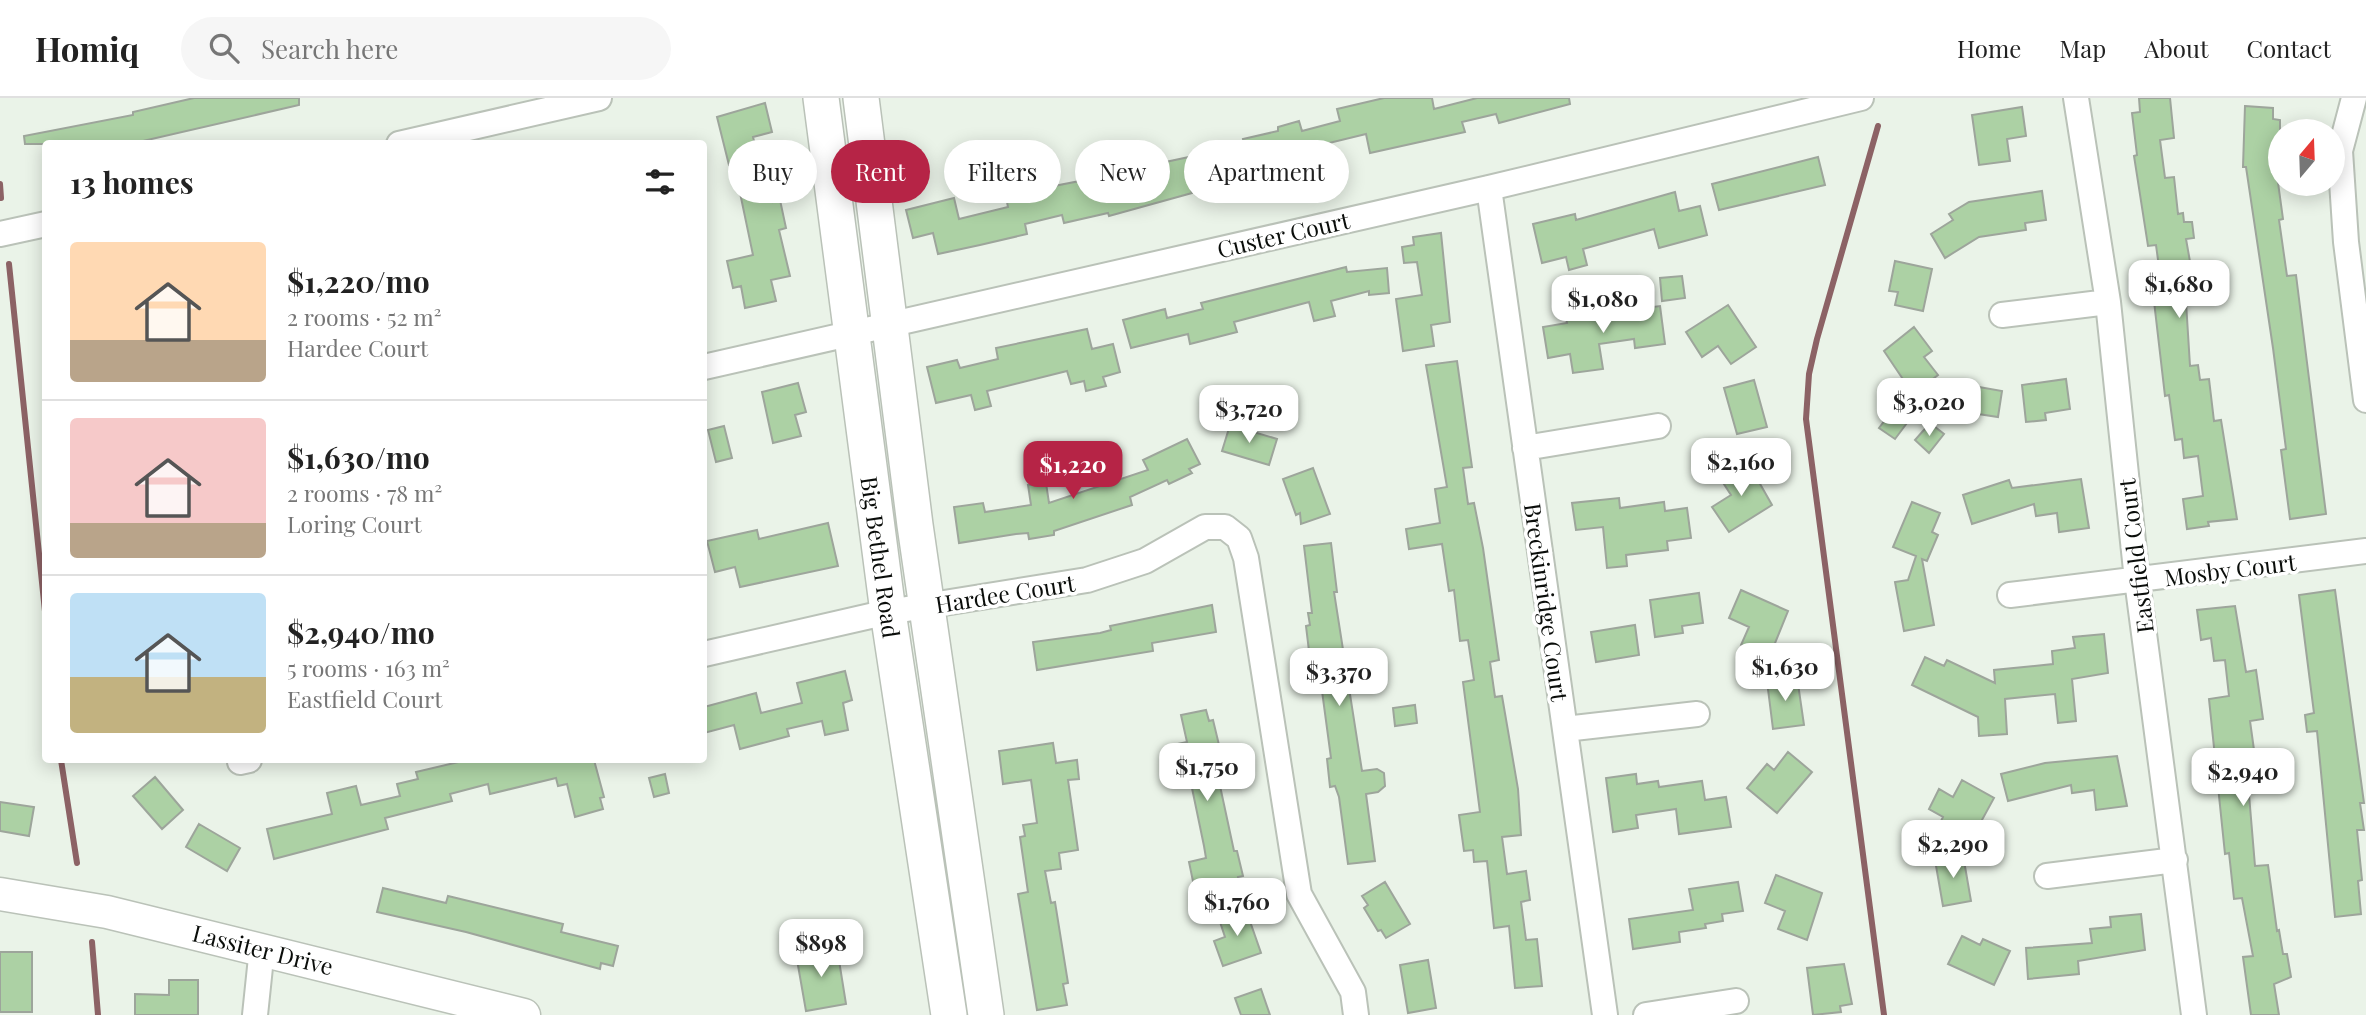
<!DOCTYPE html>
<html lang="en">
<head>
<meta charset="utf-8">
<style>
  :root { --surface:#fff; --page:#f6f6f6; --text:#222; --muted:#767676; --line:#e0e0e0; --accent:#b62446 }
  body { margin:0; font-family:"Playfair Display",serif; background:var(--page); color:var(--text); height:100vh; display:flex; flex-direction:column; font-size:26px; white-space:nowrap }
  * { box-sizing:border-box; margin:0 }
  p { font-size:23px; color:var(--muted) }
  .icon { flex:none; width:38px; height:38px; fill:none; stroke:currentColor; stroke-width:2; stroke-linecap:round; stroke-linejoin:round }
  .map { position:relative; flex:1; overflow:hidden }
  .side { position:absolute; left:42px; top:42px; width:665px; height:623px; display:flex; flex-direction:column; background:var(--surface); border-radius:7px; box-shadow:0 4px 18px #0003 }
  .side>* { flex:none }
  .banner { position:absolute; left:728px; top:42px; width:665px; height:63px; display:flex; gap:14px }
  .needle { width:46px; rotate:19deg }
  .tools { position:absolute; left:2268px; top:21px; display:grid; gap:14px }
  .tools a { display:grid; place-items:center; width:77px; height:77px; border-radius:50%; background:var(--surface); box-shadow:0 4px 18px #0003; font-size:35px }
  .price { position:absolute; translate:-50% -60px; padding:0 16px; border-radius:14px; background:#fff; color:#222; font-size:23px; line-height:46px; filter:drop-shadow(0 2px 4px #0008) }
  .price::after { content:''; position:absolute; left:50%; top:42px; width:21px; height:16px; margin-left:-10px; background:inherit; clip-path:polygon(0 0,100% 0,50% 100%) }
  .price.active { background:var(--accent); color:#fff }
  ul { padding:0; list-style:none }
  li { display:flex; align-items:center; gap:21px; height:175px; padding:0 28px }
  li+li { border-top:2px solid var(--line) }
  li span { display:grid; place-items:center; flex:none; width:196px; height:140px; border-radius:7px; color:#555 }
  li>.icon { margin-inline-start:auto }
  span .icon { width:84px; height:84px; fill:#fffc; stroke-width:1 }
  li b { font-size:30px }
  h2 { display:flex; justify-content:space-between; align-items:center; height:84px; padding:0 28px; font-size:30px }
  .tag { padding:0 24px; border-radius:32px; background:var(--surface); box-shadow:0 4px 18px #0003; font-size:24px; line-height:63px }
  .tag.active { background:var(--accent); color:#fff }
  header { display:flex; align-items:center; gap:42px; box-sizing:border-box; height:98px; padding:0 35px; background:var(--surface); border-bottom:2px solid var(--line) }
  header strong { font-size:33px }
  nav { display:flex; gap:38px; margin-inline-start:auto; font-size:24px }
  .search { width:490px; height:63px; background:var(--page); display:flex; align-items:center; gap:18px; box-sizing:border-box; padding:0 24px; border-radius:38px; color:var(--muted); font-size:26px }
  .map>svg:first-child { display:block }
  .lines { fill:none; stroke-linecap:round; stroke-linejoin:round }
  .stream { stroke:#8c6265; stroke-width:6 }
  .building { fill:#acd1a4; stroke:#9da59b; stroke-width:2 }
  .minor-casing { stroke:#bac2b8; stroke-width:28 }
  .tertiary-casing { stroke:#bac2b8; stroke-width:35 }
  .secondary-casing { stroke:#bac2b8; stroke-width:38 }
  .minor { stroke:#fff; stroke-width:24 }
  .tertiary { stroke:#fff; stroke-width:32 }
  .secondary { stroke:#fff; stroke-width:35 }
  .labels { text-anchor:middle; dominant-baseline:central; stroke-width:7; stroke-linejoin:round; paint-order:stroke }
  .street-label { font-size:23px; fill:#0a0d0a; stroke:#fff }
</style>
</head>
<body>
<header>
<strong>Homiq</strong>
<div class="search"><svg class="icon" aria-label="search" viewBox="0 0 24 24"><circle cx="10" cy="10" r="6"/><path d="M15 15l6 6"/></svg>Search here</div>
<nav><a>Home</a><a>Map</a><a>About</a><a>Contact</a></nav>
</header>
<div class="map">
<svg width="2366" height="917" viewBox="0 0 2366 917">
  <rect width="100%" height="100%" fill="#eaf3e8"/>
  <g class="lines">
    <!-- stream -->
    <path class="stream" d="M 1878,28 L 1817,241 L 1809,276 L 1806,321 L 1884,917
      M 0,86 L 1,100
      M 9,166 L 46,523
      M 61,662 L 77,765
      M 92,844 L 98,917"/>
  </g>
  <!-- building -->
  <path class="building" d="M 194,0 L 299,0 L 299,7 L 130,46 L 25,46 L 24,38 L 133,17 L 133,14 Z
    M 1384,0 L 1432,0 L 1434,11 L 1477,0 L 1569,0 L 1570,6 L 1499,25 L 1496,16 L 1462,24 L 1465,34 L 1370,55 L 1366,36 L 1329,45 L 1331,56 L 1310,62 L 1312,68 L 1229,89 L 1227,80 L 1190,89 L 1192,95 L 1109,118 L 1108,115 L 1064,125 L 1062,117 L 1025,126 L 1027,136 L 980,147 L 938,156 L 933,135 L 913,140 L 906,112 L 954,100 L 959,121 L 1008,109 L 999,63 L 1016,60 L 1023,94 L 1085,82 L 1087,91 L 1158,74 L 1156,66 L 1203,56 L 1205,63 L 1246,53 L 1243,41 L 1278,33 L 1278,29 L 1299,23 L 1302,33 L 1340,23 L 1337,11 Z
    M 2139,0 L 2170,0 L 2174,40 L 2160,42 L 2165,80 L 2174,79 L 2178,116 L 2183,115 L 2184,124 L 2192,124 L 2194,140 L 2186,141 L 2197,203 L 2186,204 L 2190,268 L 2198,267 L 2200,282 L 2209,281 L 2214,323 L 2221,322 L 2237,421 L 2208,424 L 2209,428 L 2187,431 L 2183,401 L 2203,398 L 2198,358 L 2184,360 L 2182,341 L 2175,342 L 2169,297 L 2165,298 L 2152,186 L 2161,184 L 2156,147 L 2148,148 L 2134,58 L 2137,57 L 2132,15 L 2140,14 Z
    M 765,5 L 772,34 L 753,39 L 764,84 L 768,83 L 773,104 L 780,102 L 786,130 L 779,132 L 790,178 L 771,182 L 776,203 L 745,210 L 741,188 L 733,190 L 727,163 L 753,157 L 734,66 L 729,67 L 717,19 Z
    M 2245,8 L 2273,10 L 2273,21 L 2280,22 L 2280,70 L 2276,70 L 2283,121 L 2279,122 L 2287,178 L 2296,177 L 2326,416 L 2290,421 L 2281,352 L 2286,351 L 2273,250 L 2246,69 L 2243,69 Z
    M 2022,9 L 2026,38 L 2007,41 L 2010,63 L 1979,67 L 1972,17 Z
    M 1818,59 L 1825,87 L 1719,112 L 1712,86 Z
    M 2042,93 L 2046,122 L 2025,125 L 2026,132 L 1979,139 L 1945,160 L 1931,136 L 1953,122 L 1949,116 L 1969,104 Z
    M 1675,94 L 1679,113 L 1700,108 L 1707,137 L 1659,150 L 1654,131 L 1583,151 L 1587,167 L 1569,172 L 1566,159 L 1542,165 L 1533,126 L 1575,116 L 1576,122 Z
    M 1441,135 L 1450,224 L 1431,227 L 1434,248 L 1403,253 L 1396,201 L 1422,197 L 1417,164 L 1404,165 L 1402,149 L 1414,147 L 1413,139 Z
    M 1895,163 L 1932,171 L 1923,213 L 1895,207 L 1898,194 L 1889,193 Z
    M 1346,169 L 1347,174 L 1387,170 L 1389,195 L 1369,197 L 1369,193 L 1331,203 L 1335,218 L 1314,223 L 1309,204 L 1234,224 L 1237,234 L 1190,246 L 1188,236 L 1131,250 L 1123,222 L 1165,211 L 1167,220 L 1203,211 L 1201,205 Z
    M 1682,178 L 1685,200 L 1662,203 L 1660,180 Z
    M 1728,207 L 1756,249 L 1731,266 L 1718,248 L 1702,259 L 1686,234 Z
    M 1660,208 L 1665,246 L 1635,250 L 1634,241 L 1599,246 L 1603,271 L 1573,275 L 1570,256 L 1548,260 L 1543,229 L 1567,225 L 1566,220 Z
    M 1914,229 L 1932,253 L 1924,259 L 1938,277 L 1913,296 L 1884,253 Z
    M 1087,231 L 1092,251 L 1113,246 L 1120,274 L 1103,279 L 1106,288 L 1086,293 L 1084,283 L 1071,286 L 1067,273 L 987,293 L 991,308 L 975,312 L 971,297 L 936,305 L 927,269 L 957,262 L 960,270 L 998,261 L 996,250 Z
    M 1457,263 L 1472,369 L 1463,370 L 1468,406 L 1474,405 L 1483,450 L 1499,562 L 1490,564 L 1495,599 L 1502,598 L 1518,691 L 1521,737 L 1502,739 L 1507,776 L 1526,773 L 1530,802 L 1521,804 L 1526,842 L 1537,841 L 1542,888 L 1515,890 L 1509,828 L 1494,830 L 1487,763 L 1474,764 L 1473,752 L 1464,753 L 1459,717 L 1480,714 L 1463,584 L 1474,582 L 1468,542 L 1460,543 L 1454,492 L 1449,493 L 1442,446 L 1409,451 L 1406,431 L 1440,425 L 1435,391 L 1447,389 L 1426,267 Z
    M 2066,281 L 2070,311 L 2045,315 L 2046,322 L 2026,324 L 2022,287 Z
    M 1754,282 L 1767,329 L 1737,336 L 1724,290 Z
    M 798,285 L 806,314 L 795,317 L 801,338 L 773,345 L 762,294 Z
    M 1962,286 L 2002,293 L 1998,319 L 1952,312 L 1955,295 Z
    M 1895,309 L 1910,321 L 1895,341 L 1879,330 Z
    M 1930,325 L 1944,336 L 1929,355 L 1915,342 Z
    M 1230,327 L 1277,341 L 1269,367 L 1222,353 Z
    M 724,328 L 732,360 L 716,364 L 708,332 Z
    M 1187,341 L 1200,366 L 1189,371 L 1192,375 L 1169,386 L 1167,382 L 1130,399 L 1132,407 L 1054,433 L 1054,437 L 1029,441 L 1028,435 L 1016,436 L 959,445 L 954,409 L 983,405 L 985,414 L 1031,407 L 1028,387 L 1046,385 L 1049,405 L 1148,372 L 1143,362 Z
    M 1747,363 L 1772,407 L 1729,434 L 1712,409 L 1731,397 L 1720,380 Z
    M 1313,370 L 1330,416 L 1301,426 L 1300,415 L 1296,417 L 1283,381 Z
    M 2081,381 L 2089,430 L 2059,434 L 2057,415 L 2036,418 L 2034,406 L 1972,426 L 1963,397 L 2009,382 L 2012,390 Z
    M 1619,400 L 1620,410 L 1664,404 L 1665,413 L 1687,410 L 1691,440 L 1667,443 L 1668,452 L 1626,457 L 1627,468 L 1607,470 L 1603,429 L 1576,432 L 1572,405 Z
    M 1912,404 L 1940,415 L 1932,434 L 1938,437 L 1927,463 L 1922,461 L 1934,527 L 1904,533 L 1895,484 L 1908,482 L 1916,458 L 1893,449 Z
    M 828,425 L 838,468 L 740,489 L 735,469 L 715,474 L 707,443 L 757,432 L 759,441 Z
    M 1331,445 L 1337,494 L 1334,494 L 1362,673 L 1377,671 L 1384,675 L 1385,688 L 1378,694 L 1366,696 L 1375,763 L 1348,766 L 1339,699 L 1335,688 L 1330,689 L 1327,661 L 1331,660 L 1318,563 L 1314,552 L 1309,553 L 1306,528 L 1310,527 L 1308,515 L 1312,515 L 1304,448 Z
    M 1741,492 L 1788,513 L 1769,560 L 1741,547 L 1749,529 L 1729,520 Z
    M 2335,492 L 2364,705 L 2360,705 L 2364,732 L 2357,732 L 2362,782 L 2358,783 L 2361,816 L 2335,819 L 2317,633 L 2307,634 L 2305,617 L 2314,615 L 2299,497 Z
    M 1699,495 L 1703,525 L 1682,528 L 1683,535 L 1655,539 L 1650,502 Z
    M 1212,507 L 1216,534 L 1152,545 L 1153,553 L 1037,572 L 1033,544 L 1100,535 L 1111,532 L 1110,528 Z
    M 2235,508 L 2246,574 L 2256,572 L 2263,621 L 2250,623 L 2255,659 L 2246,661 L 2255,768 L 2268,767 L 2277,833 L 2279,832 L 2283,856 L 2287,856 L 2291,879 L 2274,886 L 2279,917 L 2251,917 L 2243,859 L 2253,858 L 2242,800 L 2234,801 L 2229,755 L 2225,756 L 2209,601 L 2229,598 L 2225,562 L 2214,563 L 2211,540 L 2201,542 L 2197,512 Z
    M 1635,527 L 1639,557 L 1596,564 L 1591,534 Z
    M 2104,536 L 2108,575 L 2072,581 L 2076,623 L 2058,625 L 2055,596 L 2005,601 L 2007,636 L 1979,638 L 1978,619 L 1912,587 L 1925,559 L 1944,568 L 1947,562 L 1995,585 L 1994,572 L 2053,566 L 2052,553 L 2075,550 L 2073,539 Z
    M 845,573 L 852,602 L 843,605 L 848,632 L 825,637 L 822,623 L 787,631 L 789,638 L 740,651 L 734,627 L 704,635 L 704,609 L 756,595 L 761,615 L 802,605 L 797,585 Z
    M 1797,579 L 1804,627 L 1773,631 L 1767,583 Z
    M 1415,607 L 1417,625 L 1395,628 L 1393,610 Z
    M 1206,612 L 1209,623 L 1213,622 L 1219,647 L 1214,648 L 1214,660 L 1234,753 L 1237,753 L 1243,778 L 1238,779 L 1239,783 L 1195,793 L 1189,764 L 1206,760 L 1204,748 L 1187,666 L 1173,669 L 1168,648 L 1187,644 L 1181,617 Z
    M 1053,645 L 1056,665 L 1077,662 L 1079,681 L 1068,682 L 1078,752 L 1059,755 L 1061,771 L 1045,773 L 1051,805 L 1055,804 L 1068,885 L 1063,886 L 1067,907 L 1037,912 L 1018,796 L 1028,794 L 1020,739 L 1025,738 L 1023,727 L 1037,725 L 1031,682 L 1003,686 L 999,653 Z
    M 1788,654 L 1812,674 L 1777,715 L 1747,690 L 1767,666 L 1774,672 Z
    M 2117,658 L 2127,708 L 2096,712 L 2094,692 L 2072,695 L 2071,687 L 2008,703 L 2001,676 L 2045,665 Z
    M 467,662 L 594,662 L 604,699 L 600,700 L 603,711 L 575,719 L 567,686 L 558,688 L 556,680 L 490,696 L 488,686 L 450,696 L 452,703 L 385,720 L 388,731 L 274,761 L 267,731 L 332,716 L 327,695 L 356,688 L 361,707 L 400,698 L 397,686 L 418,681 L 416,674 Z
    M 665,676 L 669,695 L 654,699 L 649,680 Z
    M 1636,676 L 1637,686 L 1658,683 L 1659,689 L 1702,683 L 1705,702 L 1726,699 L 1731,729 L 1679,736 L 1676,711 L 1636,717 L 1638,730 L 1613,734 L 1606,680 Z
    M 155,679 L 183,712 L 162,731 L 133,698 Z
    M 1962,682 L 1994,700 L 1970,744 L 1939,727 L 1943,719 L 1929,711 L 1939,691 L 1953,699 Z
    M 0,704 L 34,709 L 29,738 L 0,733 Z
    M 199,726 L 240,750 L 227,773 L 186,749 Z
    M 1963,757 L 1971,803 L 1943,808 L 1935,762 Z
    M 1776,777 L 1822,795 L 1807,842 L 1778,831 L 1785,813 L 1765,805 Z
    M 1385,784 L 1410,826 L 1386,840 L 1381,832 L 1378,833 L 1364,810 L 1368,807 L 1362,798 Z
    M 1738,784 L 1743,813 L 1722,816 L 1723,823 L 1705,826 L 1706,830 L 1679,834 L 1680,844 L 1633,851 L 1629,821 L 1693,812 L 1689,791 Z
    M 383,790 L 446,805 L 448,798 L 563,826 L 561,834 L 618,848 L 613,868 L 601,865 L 600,871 L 466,834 L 377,814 Z
    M 1245,809 L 1261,855 L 1223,868 L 1214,843 L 1225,839 L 1218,818 Z
    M 2141,816 L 2145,852 L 2078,863 L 2079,876 L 2028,881 L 2026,850 L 2092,845 L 2090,831 L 2111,829 L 2110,819 Z
    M 1962,838 L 1980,847 L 1983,841 L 2010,853 L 1994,887 L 1948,866 Z
    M 837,850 L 846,906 L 806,913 L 796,856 Z
    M 0,854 L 32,854 L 32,914 L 0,914 Z
    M 1428,862 L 1436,910 L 1408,915 L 1400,867 Z
    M 1844,866 L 1852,906 L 1840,908 L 1841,914 L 1813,917 L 1807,870 Z
    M 169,882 L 198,882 L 198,917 L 135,917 L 135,896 L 169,897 Z
    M 1261,891 L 1270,917 L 1241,917 L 1235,900 Z"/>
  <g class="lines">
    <defs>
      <path id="minor" d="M 2076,0 L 2108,204 L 2137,482 L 2194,917
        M 2354,0 L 2340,53 L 2346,144 L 2366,302
        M 399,46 L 599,0
        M 1489,90 L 1605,917
        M 0,136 L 46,126
        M 2002,217 L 2108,204
        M 704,269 L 1489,90 L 1861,0
        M 1525,350 L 1658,328
        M 2010,497 L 2366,453
        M 704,556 L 888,514 L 1087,482 L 1145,463 L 1205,429 L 1225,429 L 1239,440 L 1246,460 L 1299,796 L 1353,894 L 1356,917
        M 1565,631 L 1697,616
        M 240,664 L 249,662
        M 2047,778 L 2175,762
        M 255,917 L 262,850
        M 1646,917 L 1736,903"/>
      <path id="tertiary" d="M 0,796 L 107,814 L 524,917"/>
      <path id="secondary" d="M 821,0 L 888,514 L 949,917
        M 861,0 L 915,427 L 986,917"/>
    </defs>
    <!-- minor casing -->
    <use href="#minor" class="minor-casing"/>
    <!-- tertiary casing -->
    <use href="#tertiary" class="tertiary-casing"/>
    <!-- secondary casing -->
    <use href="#secondary" class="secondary-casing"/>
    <!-- minor -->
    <use href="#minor" class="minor"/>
    <!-- tertiary -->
    <use href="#tertiary" class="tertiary"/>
    <!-- secondary -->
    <use href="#secondary" class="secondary"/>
  </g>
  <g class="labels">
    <!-- street labels -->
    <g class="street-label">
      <text transform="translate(1283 136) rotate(-13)">Custer Court</text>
      <text transform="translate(2135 458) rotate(-97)">Eastfield Court</text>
      <text transform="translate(881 459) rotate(82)">Big Bethel Road</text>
      <text transform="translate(2230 471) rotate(-7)">Mosby Court</text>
      <text transform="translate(1005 495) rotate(-9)">Hardee Court</text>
      <text transform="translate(1547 504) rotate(82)">Breckinridge Court</text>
      <text transform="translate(263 851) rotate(14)">Lassiter Drive</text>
    </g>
  </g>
</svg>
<div class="tools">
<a><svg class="needle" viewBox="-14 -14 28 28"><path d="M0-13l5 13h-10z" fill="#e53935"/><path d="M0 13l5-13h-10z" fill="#767676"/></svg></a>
</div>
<b class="price" style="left:2179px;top:222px">$1,680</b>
<b class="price" style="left:1603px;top:237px">$1,080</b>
<b class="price" style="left:1929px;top:340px">$3,020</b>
<b class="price" style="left:1249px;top:347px">$3,720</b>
<b class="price" style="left:1741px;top:400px">$2,160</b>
<b class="price active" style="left:1073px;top:403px">$1,220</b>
<b class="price" style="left:1785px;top:605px">$1,630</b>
<b class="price" style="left:1339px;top:610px">$3,370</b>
<b class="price" style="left:1207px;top:705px">$1,750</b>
<b class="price" style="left:2243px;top:710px">$2,940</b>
<b class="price" style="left:1953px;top:782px">$2,290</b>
<b class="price" style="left:1237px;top:840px">$1,760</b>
<b class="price" style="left:821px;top:881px">$898</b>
<div class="banner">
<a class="tag">Buy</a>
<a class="tag active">Rent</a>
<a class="tag">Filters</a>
<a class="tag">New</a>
<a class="tag">Apartment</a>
</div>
<section class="side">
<h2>13 homes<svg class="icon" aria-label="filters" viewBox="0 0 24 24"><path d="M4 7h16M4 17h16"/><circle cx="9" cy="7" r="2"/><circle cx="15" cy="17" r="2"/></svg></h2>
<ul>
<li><span style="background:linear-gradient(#ffd9b3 70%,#b9a48a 0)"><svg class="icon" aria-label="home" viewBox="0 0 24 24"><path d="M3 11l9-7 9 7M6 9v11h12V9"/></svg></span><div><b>$1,220/mo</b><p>2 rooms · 52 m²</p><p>Hardee Court</p></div></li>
<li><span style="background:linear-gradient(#f6c9c9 75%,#b9a48a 0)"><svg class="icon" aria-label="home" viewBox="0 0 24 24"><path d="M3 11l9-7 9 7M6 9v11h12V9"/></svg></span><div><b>$1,630/mo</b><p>2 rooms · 78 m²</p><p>Loring Court</p></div></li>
<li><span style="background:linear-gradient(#bfe0f5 60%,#c2b280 0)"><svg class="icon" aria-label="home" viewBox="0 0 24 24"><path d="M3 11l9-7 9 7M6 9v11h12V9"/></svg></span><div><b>$2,940/mo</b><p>5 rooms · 163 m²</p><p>Eastfield Court</p></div></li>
</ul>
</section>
</div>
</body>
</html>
